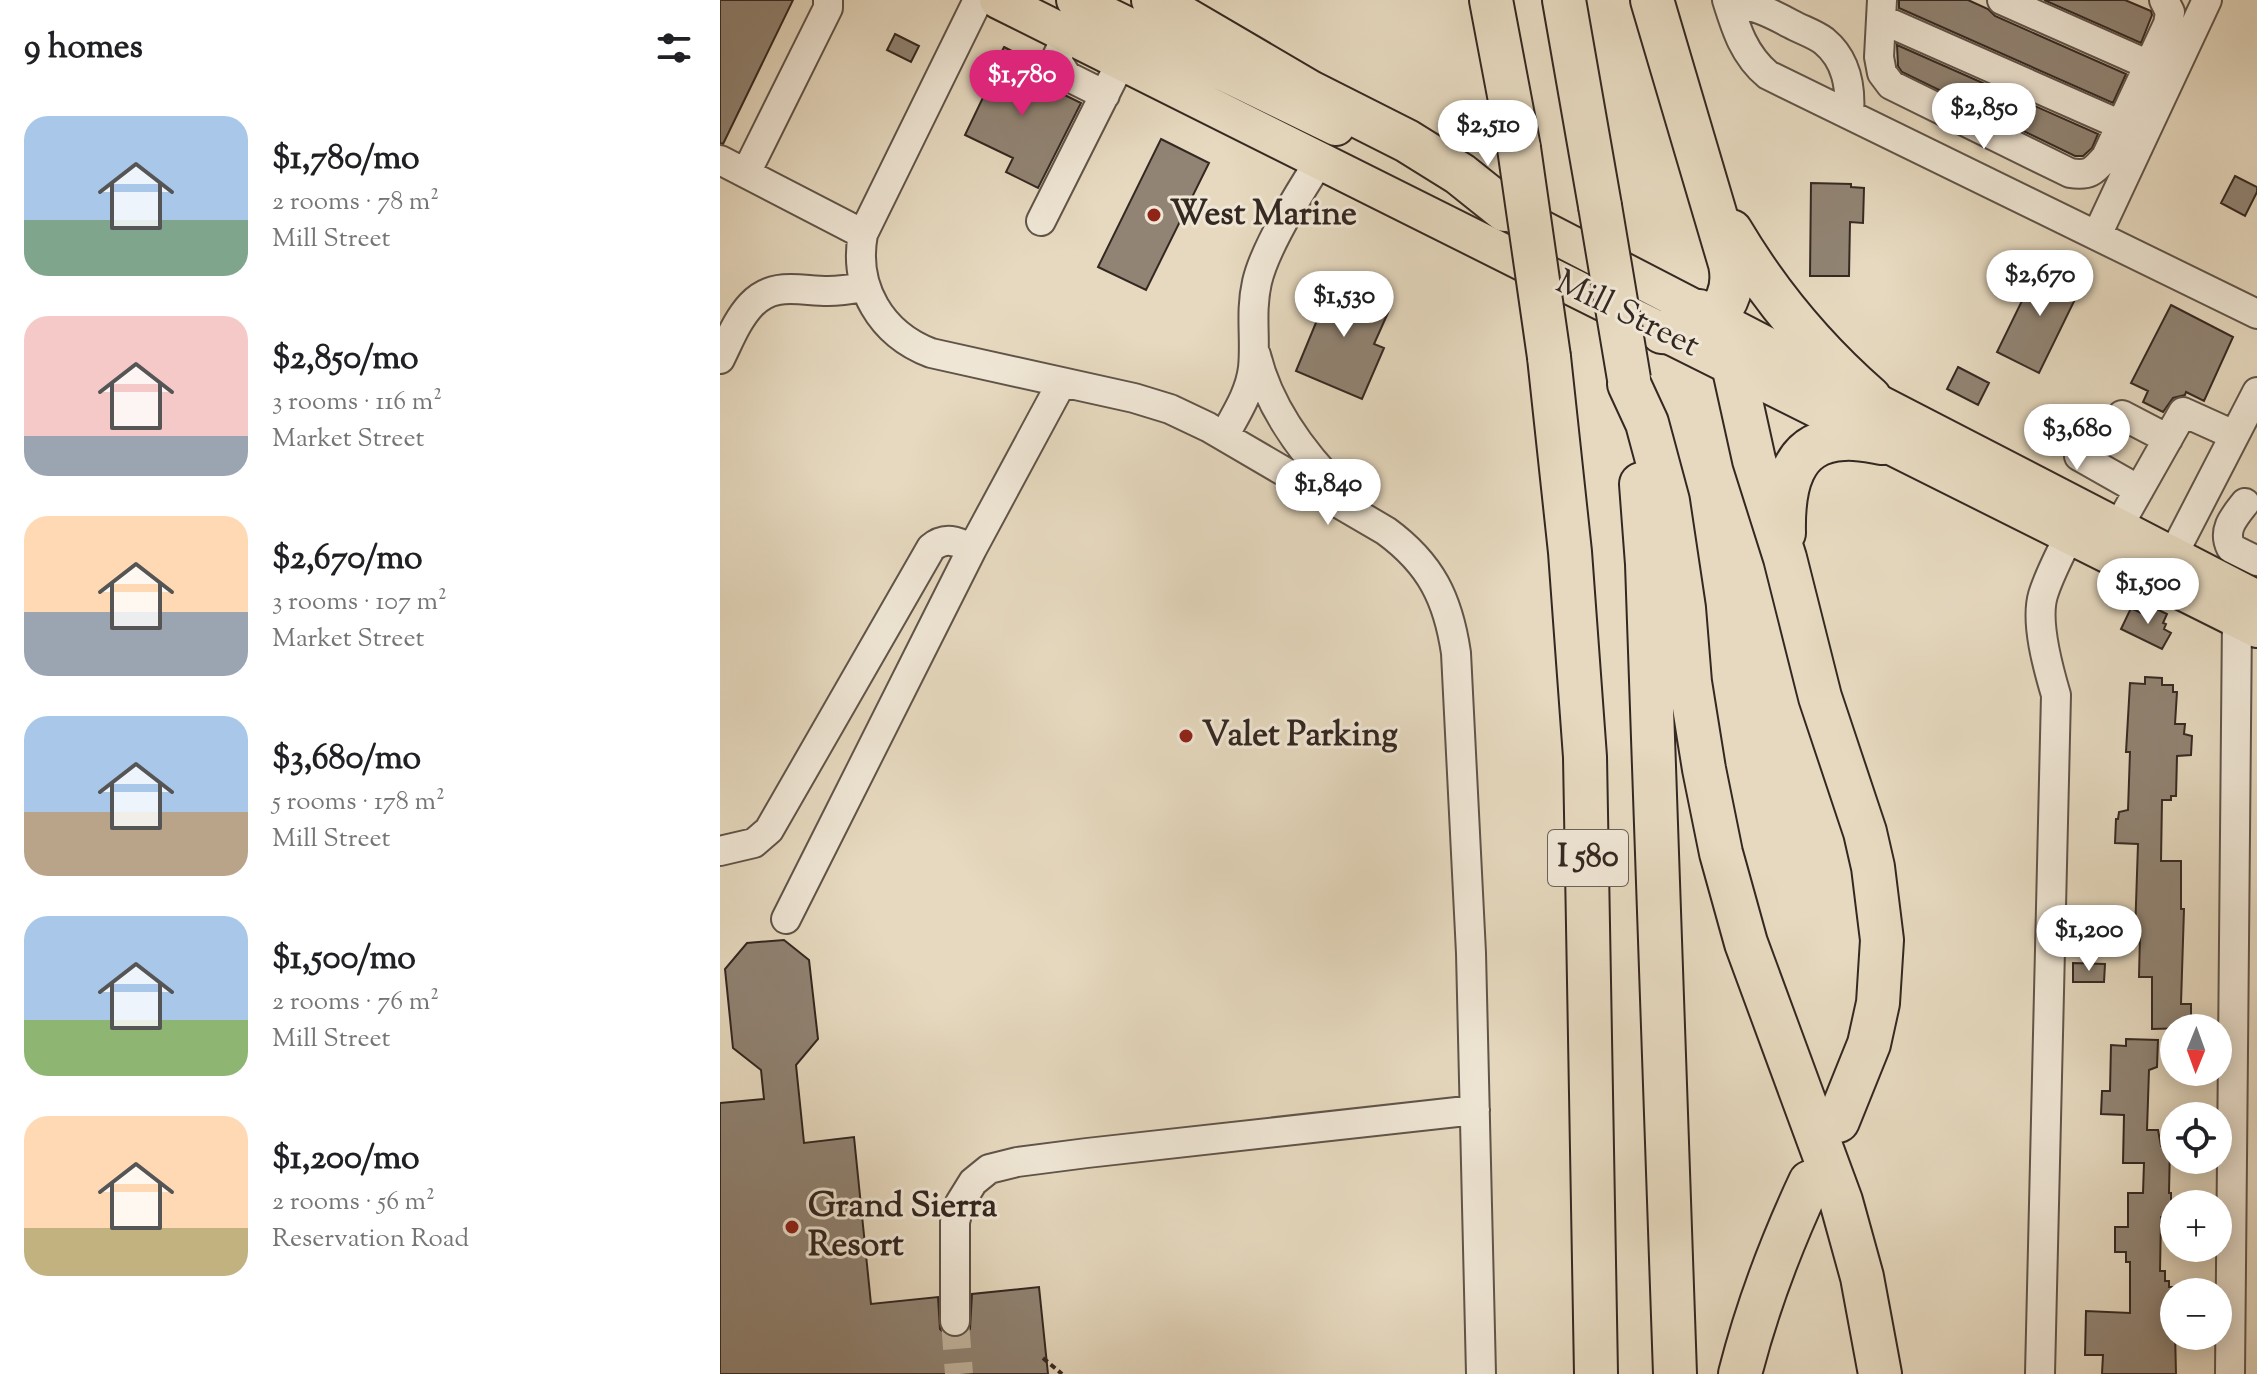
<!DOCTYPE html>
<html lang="en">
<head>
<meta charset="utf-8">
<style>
  :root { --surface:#fff; --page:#f6f6f6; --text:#202124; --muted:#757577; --accent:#db2777 }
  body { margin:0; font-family:"Sorts Mill Goudy",serif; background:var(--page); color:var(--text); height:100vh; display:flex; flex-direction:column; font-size:30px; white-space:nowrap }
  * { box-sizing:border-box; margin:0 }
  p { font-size:26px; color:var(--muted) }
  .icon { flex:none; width:44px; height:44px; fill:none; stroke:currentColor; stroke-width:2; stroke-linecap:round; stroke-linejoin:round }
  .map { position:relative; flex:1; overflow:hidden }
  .details { display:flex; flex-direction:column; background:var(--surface); width:720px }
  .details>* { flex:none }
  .needle { width:52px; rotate:181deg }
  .controls { position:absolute; left:1440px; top:1014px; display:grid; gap:16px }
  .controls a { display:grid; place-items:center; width:72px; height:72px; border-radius:50%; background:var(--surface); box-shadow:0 4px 20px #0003; font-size:40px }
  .price { position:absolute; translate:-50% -68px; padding:0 18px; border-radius:28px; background:#fff; color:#222; font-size:26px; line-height:52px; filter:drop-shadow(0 2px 4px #0008) }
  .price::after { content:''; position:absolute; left:50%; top:48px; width:24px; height:18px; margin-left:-12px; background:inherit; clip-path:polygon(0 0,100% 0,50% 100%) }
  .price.active { background:var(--accent); color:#fff }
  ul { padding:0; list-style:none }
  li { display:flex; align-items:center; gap:24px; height:200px; padding:0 24px }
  li span { display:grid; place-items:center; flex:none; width:224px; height:160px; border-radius:24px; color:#555 }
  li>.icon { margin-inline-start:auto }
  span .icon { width:96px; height:96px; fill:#fffc; stroke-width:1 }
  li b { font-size:34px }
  h2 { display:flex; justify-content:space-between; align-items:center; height:96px; padding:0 24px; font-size:34px }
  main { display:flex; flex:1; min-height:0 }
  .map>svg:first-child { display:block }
  .building { fill:#918474; stroke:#342822; stroke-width:2 }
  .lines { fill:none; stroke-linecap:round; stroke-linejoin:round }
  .minor-tunnel { stroke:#c2b6a0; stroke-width:28; stroke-dasharray:28 14; stroke-linecap:butt }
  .minor-casing { stroke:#605449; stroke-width:32 }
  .major-casing { stroke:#342822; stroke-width:40 }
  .highway-casing { stroke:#342822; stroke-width:46 }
  .path { stroke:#342822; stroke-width:4; stroke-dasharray:6 4; stroke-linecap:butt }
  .minor { stroke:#efe6d5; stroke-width:28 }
  .major { stroke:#e6d9bf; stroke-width:36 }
  .highway { stroke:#e6d9bf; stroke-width:42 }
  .highway-bridge-casing { stroke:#342822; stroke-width:46; stroke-linecap:butt }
  .highway-bridge { stroke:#e6d9bf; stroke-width:42 }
  .poi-dot { fill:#8f2418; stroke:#efe6d5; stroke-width:3 }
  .labels { text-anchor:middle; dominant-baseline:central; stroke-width:6; stroke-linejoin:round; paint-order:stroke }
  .shield { fill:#efe6d5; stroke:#6c6158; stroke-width:2 }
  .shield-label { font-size:32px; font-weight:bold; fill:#342822 }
  .poi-label { font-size:34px; font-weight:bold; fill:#342822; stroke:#efe6d5; text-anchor:start }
  .street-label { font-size:34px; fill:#342822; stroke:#efe6d5 }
</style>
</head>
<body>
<main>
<section class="details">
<h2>9 homes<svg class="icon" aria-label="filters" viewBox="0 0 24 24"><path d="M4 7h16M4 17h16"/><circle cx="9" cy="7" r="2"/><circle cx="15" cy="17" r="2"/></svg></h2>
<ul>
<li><span style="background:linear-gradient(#a9c7e8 65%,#7fa58c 0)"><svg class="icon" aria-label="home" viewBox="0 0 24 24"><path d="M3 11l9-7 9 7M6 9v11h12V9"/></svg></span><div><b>$1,780/mo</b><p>2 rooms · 78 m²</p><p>Mill Street</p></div></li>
<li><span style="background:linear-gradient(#f6c9c9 75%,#9aa5b1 0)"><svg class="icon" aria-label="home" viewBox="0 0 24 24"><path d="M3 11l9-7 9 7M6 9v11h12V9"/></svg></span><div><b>$2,850/mo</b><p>3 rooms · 116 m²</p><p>Market Street</p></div></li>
<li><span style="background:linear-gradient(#ffd9b3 60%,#9aa5b1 0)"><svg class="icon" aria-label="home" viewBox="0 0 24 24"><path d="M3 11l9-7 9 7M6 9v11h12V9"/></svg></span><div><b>$2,670/mo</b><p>3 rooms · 107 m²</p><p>Market Street</p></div></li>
<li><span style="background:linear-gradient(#a9c7e8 60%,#b9a48a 0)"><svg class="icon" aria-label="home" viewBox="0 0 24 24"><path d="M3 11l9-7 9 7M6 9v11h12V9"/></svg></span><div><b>$3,680/mo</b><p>5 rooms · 178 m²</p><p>Mill Street</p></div></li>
<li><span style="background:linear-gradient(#a9c7e8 65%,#8fb573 0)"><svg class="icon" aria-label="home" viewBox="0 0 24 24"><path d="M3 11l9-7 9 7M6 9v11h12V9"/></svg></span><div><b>$1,500/mo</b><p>2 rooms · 76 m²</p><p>Mill Street</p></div></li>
<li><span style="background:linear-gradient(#ffd9b3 70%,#c2b280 0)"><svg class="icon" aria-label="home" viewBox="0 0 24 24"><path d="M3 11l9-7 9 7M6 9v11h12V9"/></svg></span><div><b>$1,200/mo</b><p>2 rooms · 56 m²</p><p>Reservation Road</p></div></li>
</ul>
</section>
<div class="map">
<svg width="1537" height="1374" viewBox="0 0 1537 1374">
  <rect width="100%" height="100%" fill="#e6d9bf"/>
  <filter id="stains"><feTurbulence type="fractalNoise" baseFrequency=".0025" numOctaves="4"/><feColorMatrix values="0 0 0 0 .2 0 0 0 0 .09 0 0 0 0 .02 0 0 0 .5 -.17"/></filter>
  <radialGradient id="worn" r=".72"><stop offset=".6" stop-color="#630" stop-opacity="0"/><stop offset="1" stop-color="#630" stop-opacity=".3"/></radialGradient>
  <!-- building -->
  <path class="building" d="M 0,0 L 73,0 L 3,144 L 0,143 Z
    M 1179,0 L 1248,0 L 1268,9 L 1275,16 L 1406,74 L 1393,103 L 1179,8 Z
    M 1324,0 L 1405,0 L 1431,11 L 1432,15 L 1421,43 Z
    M 175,34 L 199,46 L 191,62 L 167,50 Z
    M 1177,45 L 1378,134 L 1372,148 L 1363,156 L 1355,156 L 1182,72 L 1178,66 Z
    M 284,47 L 321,66 L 314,80 L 361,103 L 318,188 L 286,172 L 293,158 L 245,135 L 270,83 L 268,82 L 276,67 L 274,67 Z
    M 441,139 L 489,163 L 426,290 L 378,267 Z
    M 1515,176 L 1537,187 L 1537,192 L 1525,216 L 1501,203 Z
    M 1091,183 L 1131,184 L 1131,187 L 1144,188 L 1143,223 L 1130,222 L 1129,276 L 1090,276 Z
    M 1321,262 L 1363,283 L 1319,373 L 1277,352 Z
    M 603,277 L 671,306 L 654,344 L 664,348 L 642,399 L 576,371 L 600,313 L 590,309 Z
    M 1451,305 L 1513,337 L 1484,401 L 1466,392 L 1465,395 L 1453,398 L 1443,412 L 1423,402 L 1428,391 L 1411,383 Z
    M 1238,367 L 1269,383 L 1258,405 L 1227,389 Z
    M 1426,604 L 1447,614 L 1443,623 L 1446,624 L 1444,629 L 1451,633 L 1442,649 L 1401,629 L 1411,608 L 1421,613 Z
    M 1425,677 L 1442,678 L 1442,685 L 1453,685 L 1453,692 L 1457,692 L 1455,724 L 1465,724 L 1464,734 L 1472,736 L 1471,755 L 1457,756 L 1456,796 L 1451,796 L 1451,800 L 1442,800 L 1441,861 L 1461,861 L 1461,909 L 1464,909 L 1461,1004 L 1471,1004 L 1471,1028 L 1432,1029 L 1432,977 L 1419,977 L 1420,934 L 1415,934 L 1418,844 L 1395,843 L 1396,819 L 1398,819 L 1399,812 L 1408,810 L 1410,752 L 1406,752 L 1410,683 L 1425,684 Z
    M 64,940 L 89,960 L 98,1039 L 76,1065 L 84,1143 L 134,1137 L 151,1304 L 218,1297 L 220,1329 L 227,1336 L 236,1338 L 244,1335 L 250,1329 L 252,1294 L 319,1287 L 328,1374 L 0,1374 L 0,1103 L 44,1099 L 41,1070 L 13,1048 L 5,969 L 27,943 Z
    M 1353,963 L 1385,964 L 1384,982 L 1353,982 Z
    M 1406,1039 L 1438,1040 L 1437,1067 L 1429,1070 L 1427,1130 L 1438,1130 L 1441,1146 L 1450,1146 L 1449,1193 L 1451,1193 L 1451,1217 L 1441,1217 L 1440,1271 L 1445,1271 L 1445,1281 L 1449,1281 L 1449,1287 L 1454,1287 L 1456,1374 L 1382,1374 L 1383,1355 L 1365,1355 L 1366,1311 L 1410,1313 L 1410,1262 L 1406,1262 L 1406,1252 L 1395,1252 L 1395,1227 L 1408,1227 L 1408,1193 L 1423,1193 L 1424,1163 L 1403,1163 L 1404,1115 L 1381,1114 L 1382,1091 L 1390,1091 L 1391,1045 L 1406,1046 Z"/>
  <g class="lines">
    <!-- minor-tunnel -->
    <path class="minor-tunnel" d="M 235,1321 L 239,1374"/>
    <defs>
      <path id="minor" d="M 258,0 L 143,234 C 133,287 161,334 211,353 L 414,398 L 450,409 L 488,427 L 666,531 C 711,564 728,599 736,653 L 751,953 L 761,1374
        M 1007,0 C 1016,29 1024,55 1048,75 L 1537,314
        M 1162,0 L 1159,57 L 1162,73 L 1171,85 L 1350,173 C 1369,176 1373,172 1386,157 L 1448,24 L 1450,12 L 1444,0
        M 1282,0 L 1429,65
        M 1008,1 C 1033,5 1049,12 1071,24 C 1082,30 1095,34 1104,41 C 1127,60 1131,87 1129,114
        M 1161,19 L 1401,125
        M 347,35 L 336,59 L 347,76 L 385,95
        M 0,160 L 143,234
        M 26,173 L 108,8 L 108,0
        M 321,221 L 401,62
        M 1377,235 L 1487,0
        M 536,355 C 549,409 584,455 623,494
        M 0,359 C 9,341 17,320 31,305 C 53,281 80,291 108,291 C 120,291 133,289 145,287
        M 1402,415 L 1448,439
        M 1376,421 L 1359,456 L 1419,490
        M 504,436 C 516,414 530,393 533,368 C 536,338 530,313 537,282 C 545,247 579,193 599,162
        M 1525,503 C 1514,517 1502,530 1511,548 L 1537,561
        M 1398,527 L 1463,412 L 1514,435
        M 1444,572 L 1537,392
        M 0,851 L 34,843 L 49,830 L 211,548 C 225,536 237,541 252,549
        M 66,919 L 252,549 L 342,382
        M 235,1321 L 235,1222 L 240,1203 L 253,1182 L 269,1169 L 297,1162 L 367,1153 L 755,1110
        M 1320,1374 L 1336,695 C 1328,668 1315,622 1323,595 C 1329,575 1340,555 1349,536
        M 1510,1374 L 1517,619"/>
      <path id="major" d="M 278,0 L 1537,629
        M 355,0 L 616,127
        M 791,213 L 1537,599"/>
      <path id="highway" d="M 433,0 L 590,92 L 687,141 L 740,174 L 785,210
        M 771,0 L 799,148
        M 844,0 L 880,206
        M 932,0 L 1010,264 C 1019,308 983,335 942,332
        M 1011,231 C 1049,295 1094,349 1150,398
        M 979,311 L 998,332 L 1011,356 L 1034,460 L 1065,558 L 1100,697 L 1145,832 L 1153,867 L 1162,940 L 1158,1003 L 1149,1044 L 1118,1121
        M 829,357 L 850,552 L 865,757 L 876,1374
        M 909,384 L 927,423 L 948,501 L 964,608 L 970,682 L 984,769 L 1001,853 L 1026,943 L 1121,1201 L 1142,1277 L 1160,1374
        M 921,484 L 927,564 L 955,1374
        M 1064,533 C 1063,490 1070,441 1124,439 C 1137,438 1150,441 1162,443
        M 1020,1374 C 1037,1307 1061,1244 1090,1182"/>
    </defs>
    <!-- minor casing -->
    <use href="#minor" class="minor-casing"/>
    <!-- major casing -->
    <use href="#major" class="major-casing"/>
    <!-- highway casing -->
    <use href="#highway" class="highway-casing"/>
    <!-- path -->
    <path class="path" d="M 323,1358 L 342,1374"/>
    <!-- minor -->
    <use href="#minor" class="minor"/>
    <!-- major -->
    <use href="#major" class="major"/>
    <!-- highway -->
    <use href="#highway" class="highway"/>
    <defs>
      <path id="highway-bridge" d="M 799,148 L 829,357
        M 880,206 L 909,379"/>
    </defs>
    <!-- highway-bridge casing -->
    <use href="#highway-bridge" class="highway-bridge-casing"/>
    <!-- highway-bridge -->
    <use href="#highway-bridge" class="highway-bridge"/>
  </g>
  <!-- markers -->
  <g class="poi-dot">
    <circle cx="434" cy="215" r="8"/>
    <circle cx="466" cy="736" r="8"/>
    <circle cx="72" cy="1227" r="8"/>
  </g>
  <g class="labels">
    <!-- shield labels -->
    <rect class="shield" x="828" y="830" width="80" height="56" rx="6"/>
    <g class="shield-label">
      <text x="868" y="858">I 580</text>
    </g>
    <!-- poi labels -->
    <g class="poi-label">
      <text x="450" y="215">West Marine</text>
      <text x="482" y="736">Valet Parking</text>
      <text x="88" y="1207">Grand Sierra<tspan x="88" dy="39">Resort</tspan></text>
    </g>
    <!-- street labels -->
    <g class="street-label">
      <text transform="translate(907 315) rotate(26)">Mill Street</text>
    </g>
  </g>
  <rect width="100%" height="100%" filter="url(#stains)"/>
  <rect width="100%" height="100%" fill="url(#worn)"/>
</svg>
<div class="controls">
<a><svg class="needle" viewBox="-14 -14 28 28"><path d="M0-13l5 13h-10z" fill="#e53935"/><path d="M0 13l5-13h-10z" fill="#757577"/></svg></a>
<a><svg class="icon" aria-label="locate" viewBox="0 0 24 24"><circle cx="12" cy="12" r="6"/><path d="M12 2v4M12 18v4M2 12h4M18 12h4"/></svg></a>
<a>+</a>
<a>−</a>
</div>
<b class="price active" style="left:302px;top:118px">$1,780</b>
<b class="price" style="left:1264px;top:151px">$2,850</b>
<b class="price" style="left:768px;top:168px">$2,510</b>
<b class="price" style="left:1320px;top:318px">$2,670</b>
<b class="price" style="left:624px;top:339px">$1,530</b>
<b class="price" style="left:1357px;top:472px">$3,680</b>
<b class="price" style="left:608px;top:527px">$1,840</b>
<b class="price" style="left:1428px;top:626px">$1,500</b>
<b class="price" style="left:1369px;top:973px">$1,200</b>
</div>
</main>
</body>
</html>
